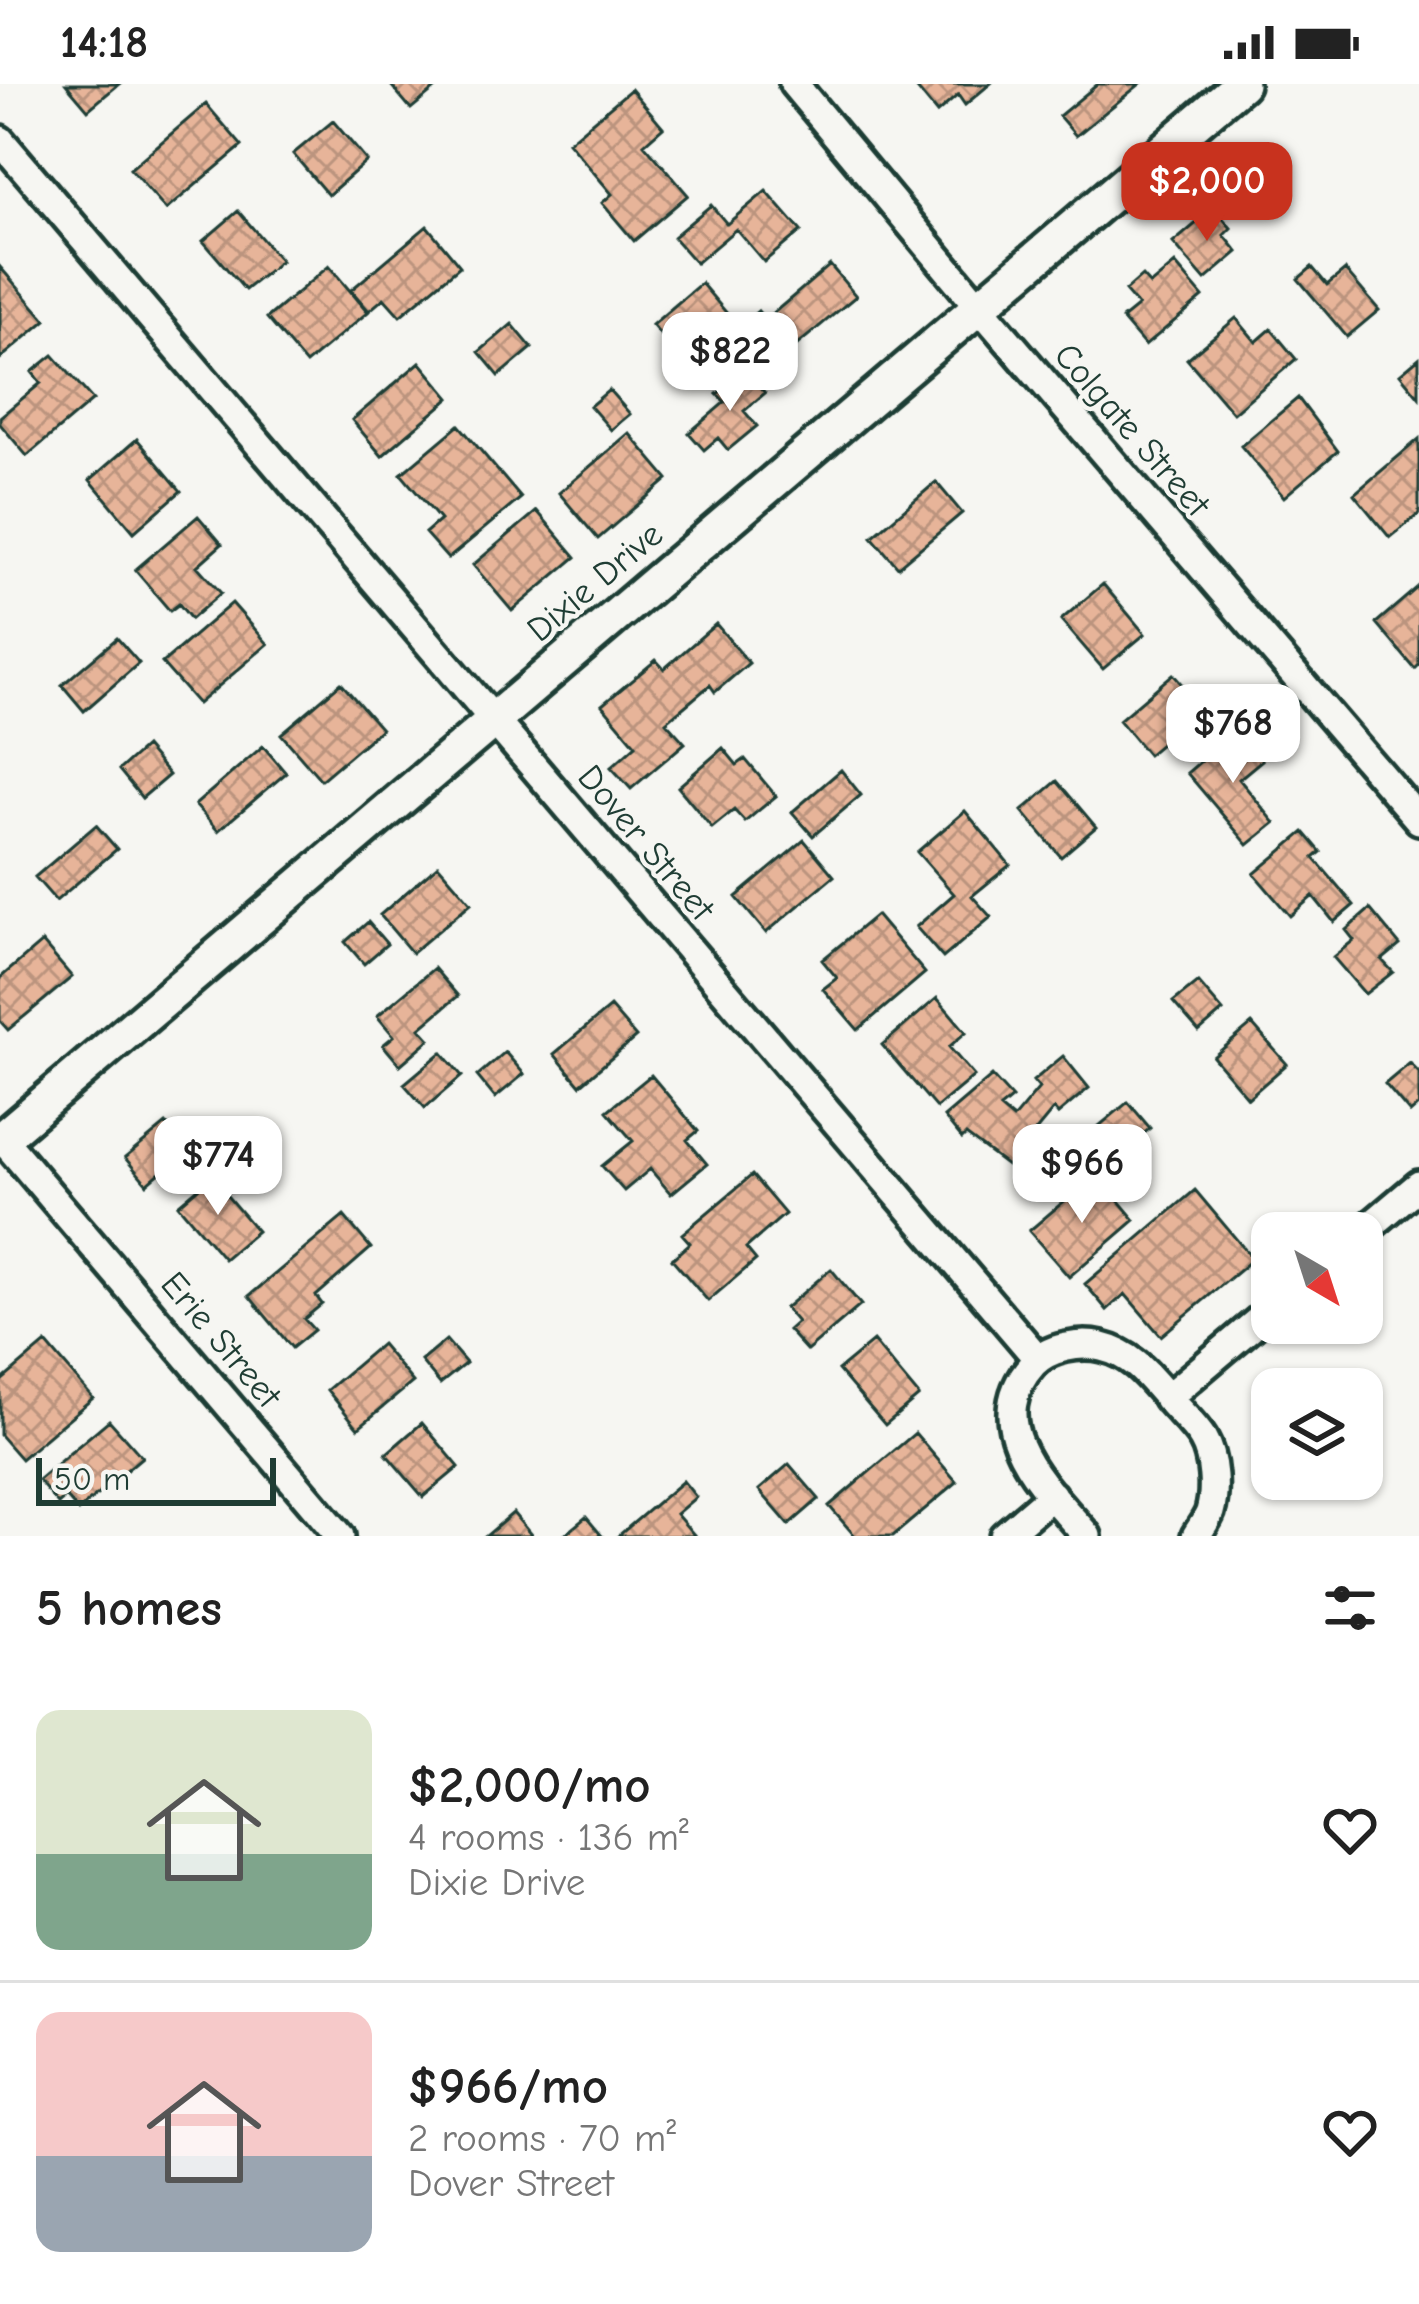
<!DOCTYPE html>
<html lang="en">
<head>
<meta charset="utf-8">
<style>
  :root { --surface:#fff; --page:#f6f6f6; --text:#222; --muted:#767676; --line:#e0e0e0; --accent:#c8321e }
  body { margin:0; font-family:"Comic Neue",sans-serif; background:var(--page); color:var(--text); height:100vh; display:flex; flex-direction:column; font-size:45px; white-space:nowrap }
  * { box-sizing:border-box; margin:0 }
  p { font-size:39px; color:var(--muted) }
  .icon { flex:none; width:66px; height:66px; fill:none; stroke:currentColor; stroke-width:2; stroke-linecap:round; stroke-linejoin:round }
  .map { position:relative; height:1452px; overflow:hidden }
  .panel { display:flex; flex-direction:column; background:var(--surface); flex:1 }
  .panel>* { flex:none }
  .needle { width:78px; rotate:141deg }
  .buttons { position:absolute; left:1251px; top:1128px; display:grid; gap:24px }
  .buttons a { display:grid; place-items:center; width:132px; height:132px; border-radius:24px; background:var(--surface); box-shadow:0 3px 9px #0004; font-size:60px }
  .scale { position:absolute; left:36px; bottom:30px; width:240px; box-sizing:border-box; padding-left:12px; border:6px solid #1f3d34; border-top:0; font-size:33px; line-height:42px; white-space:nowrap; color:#1f3d34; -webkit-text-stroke:9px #f6f6f2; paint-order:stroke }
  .price { position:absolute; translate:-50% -102px; padding:0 27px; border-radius:24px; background:#fff; color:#222; font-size:39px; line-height:78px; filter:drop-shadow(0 3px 6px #0008) }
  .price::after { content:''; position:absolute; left:50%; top:72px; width:36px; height:27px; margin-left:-18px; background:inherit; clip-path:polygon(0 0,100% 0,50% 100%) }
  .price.on { background:var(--accent); color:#fff }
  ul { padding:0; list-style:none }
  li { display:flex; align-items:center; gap:36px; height:300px; padding:0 36px }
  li+li { border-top:3px solid var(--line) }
  li span { display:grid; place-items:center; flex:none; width:336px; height:240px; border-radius:24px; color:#555 }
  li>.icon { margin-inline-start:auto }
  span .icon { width:144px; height:144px; fill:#fffc; stroke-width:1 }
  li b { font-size:51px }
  h2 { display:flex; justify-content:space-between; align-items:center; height:144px; padding:0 36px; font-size:51px }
  .status { display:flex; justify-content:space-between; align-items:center; height:84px; padding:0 60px; background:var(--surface); direction:ltr }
  .status svg { height:33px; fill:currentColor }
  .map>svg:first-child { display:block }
  .building { fill:url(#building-cross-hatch); stroke:#1f3d34; stroke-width:3 }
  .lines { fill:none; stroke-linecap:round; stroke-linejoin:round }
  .minor-casing { stroke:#1f3d34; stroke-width:36 }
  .tertiary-casing { stroke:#1f3d34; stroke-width:42 }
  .minor { stroke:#f6f6f2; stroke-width:27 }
  .tertiary { stroke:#f6f6f2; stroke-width:33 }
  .labels { text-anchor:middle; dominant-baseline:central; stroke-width:9; stroke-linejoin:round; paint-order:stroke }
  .street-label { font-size:36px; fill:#1f3d34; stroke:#f6f6f2 }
</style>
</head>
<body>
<div class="status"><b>14:18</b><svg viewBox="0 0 49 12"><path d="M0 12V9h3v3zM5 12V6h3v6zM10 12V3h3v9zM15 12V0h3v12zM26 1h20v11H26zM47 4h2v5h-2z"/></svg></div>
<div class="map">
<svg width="1419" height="1452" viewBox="0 0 1419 1452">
  <defs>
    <pattern id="building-cross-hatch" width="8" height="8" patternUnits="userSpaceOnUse" patternTransform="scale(3)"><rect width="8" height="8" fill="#e7b499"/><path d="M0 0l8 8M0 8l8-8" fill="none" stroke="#bb947e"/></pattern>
  </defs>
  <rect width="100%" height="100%" fill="#f6f6f2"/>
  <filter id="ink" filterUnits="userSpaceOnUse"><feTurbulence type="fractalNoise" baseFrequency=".00833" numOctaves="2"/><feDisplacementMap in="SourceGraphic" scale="24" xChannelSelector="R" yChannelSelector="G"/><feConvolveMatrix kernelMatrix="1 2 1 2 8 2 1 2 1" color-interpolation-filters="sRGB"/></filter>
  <g filter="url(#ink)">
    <!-- building -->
    <path class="building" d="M 66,0 L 119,0 L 88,26 Z
      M 390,0 L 441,0 L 411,25 Z
      M 913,0 L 990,0 L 965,21 L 958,11 L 937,29 Z
      M 1098,0 L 1140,0 L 1076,52 L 1059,32 Z
      M 631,5 L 663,43 L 644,60 L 688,111 L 634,157 L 602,119 L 612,110 L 568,58 Z
      M 206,20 L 242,62 L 166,126 L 130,85 Z
      M 333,37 L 367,77 L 328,111 L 293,70 Z
      M 766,107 L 801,147 L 764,178 L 736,145 L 696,179 L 673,153 L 711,121 L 727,140 Z
      M 1214,124 L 1231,144 L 1224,151 L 1238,168 L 1205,196 L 1173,159 Z
      M 238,127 L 281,177 L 245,206 L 203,157 Z
      M 427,142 L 460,182 L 400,232 L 384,214 L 369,227 L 351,206 Z
      M 1175,180 L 1203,213 L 1145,262 L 1122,235 L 1138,222 L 1125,207 L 1142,192 L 1150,201 Z
      M 830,181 L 856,212 L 796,262 L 770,232 Z
      M 329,182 L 368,228 L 306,280 L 267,234 Z
      M 0,183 L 46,236 L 0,275 Z
      M 1312,183 L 1327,201 L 1345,186 L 1379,226 L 1347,253 L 1298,195 Z
      M 701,199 L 730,233 L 681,275 L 652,241 Z
      M 758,227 L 780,253 L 764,266 L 743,240 Z
      M 1236,234 L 1256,258 L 1271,245 L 1296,275 L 1233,329 L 1187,275 Z
      M 512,240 L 532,264 L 499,292 L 479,268 Z
      M 53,271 L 93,316 L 27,372 L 0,340 L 0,333 L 41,299 L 32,288 Z
      M 1419,274 L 1419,313 L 1400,290 Z
      M 420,278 L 450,314 L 382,372 L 352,336 Z
      M 746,286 L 765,309 L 744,327 L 757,342 L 728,366 L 718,354 L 704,366 L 689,349 L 725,318 L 717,310 Z
      M 609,306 L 630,330 L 611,346 L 590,322 Z
      M 1298,314 L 1338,367 L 1284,413 L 1241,362 Z
      M 459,341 L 521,414 L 448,475 L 425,449 L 440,436 L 401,390 Z
      M 629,349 L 668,395 L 598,455 L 559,409 Z
      M 137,355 L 181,407 L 134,448 L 90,396 Z
      M 1419,355 L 1419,430 L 1390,454 L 1354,410 Z
      M 936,398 L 962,429 L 898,483 L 872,453 Z
      M 537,427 L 576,473 L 512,527 L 473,481 Z
      M 198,432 L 222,460 L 197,482 L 221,509 L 191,535 L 179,520 L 170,527 L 135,486 Z
      M 1103,500 L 1145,550 L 1103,585 L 1061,536 Z
      M 1419,502 L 1419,581 L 1415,585 L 1376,539 Z
      M 232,519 L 268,560 L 198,620 L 162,579 Z
      M 716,540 L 749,579 L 715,608 L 710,601 L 666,638 L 685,659 L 631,705 L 611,683 L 636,661 L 602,621 L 656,576 L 664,585 Z
      M 117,554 L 139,579 L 84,627 L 62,601 Z
      M 1173,590 L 1203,625 L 1148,671 L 1119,636 Z
      M 341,599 L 381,645 L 321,696 L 281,650 Z
      M 1237,646 L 1262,676 L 1239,695 L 1275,739 L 1248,761 L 1187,689 Z
      M 263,662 L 286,689 L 218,747 L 195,721 Z
      M 145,663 L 169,691 L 142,714 L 119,686 Z
      M 723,664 L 737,681 L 745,675 L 776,712 L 745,738 L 734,726 L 712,744 L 678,703 Z
      M 841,686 L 861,711 L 813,752 L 792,728 Z
      M 1057,697 L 1096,743 L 1061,773 L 1022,727 Z
      M 965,727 L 1010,781 L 972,812 L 991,833 L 943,874 L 916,843 L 954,810 L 917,768 Z
      M 96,741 L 117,765 L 56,817 L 35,793 Z
      M 1304,748 L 1321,768 L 1314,774 L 1354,821 L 1334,838 L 1313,812 L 1290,832 L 1254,790 Z
      M 804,756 L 834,792 L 766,849 L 736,813 Z
      M 438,781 L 471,819 L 412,869 L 380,831 Z
      M 1370,825 L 1400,861 L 1382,876 L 1393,888 L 1365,910 L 1333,873 L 1354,856 L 1346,846 Z
      M 876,831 L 925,889 L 858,946 L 823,905 L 837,894 L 822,876 Z
      M 368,838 L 387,860 L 364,880 L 345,858 Z
      M 42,858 L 72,893 L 8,946 L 0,937 L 0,894 Z
      M 434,884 L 458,912 L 420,944 L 430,955 L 400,981 L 383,961 L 394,952 L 377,932 Z
      M 1198,898 L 1223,927 L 1199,948 L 1173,918 Z
      M 937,914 L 966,948 L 949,963 L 974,992 L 936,1024 L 882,961 Z
      M 610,923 L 636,953 L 580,1001 L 554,970 Z
      M 1252,940 L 1287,980 L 1248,1014 L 1213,973 Z
      M 442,968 L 462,992 L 425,1024 L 404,1000 Z
      M 505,968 L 524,990 L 495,1014 L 477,992 Z
      M 1063,972 L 1089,1004 L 1058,1030 L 1054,1025 L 1007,1082 L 966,1051 L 962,1055 L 944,1033 L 992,992 L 1012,1014 L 1000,1024 L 1013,1035 L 1039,1004 L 1033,997 Z
      M 1410,979 L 1419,989 L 1419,1021 L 1410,1029 L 1385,1000 Z
      M 651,991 L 698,1047 L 687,1056 L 707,1080 L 671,1110 L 650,1085 L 624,1107 L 602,1082 L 633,1057 L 607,1027 Z
      M 1128,1018 L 1150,1044 L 1116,1074 L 1093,1047 Z
      M 166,1040 L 187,1066 L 147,1100 L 125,1074 Z
      M 1096,1090 L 1135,1136 L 1069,1193 L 1029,1147 Z
      M 752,1091 L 785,1130 L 746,1164 L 756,1176 L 708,1217 L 672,1175 L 690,1159 L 682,1150 Z
      M 211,1093 L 257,1147 L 224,1175 L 178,1121 Z
      M 1195,1106 L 1253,1175 L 1161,1252 L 1125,1210 L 1107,1226 L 1085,1200 Z
      M 344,1132 L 371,1164 L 316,1212 L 322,1220 L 304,1235 L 314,1246 L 292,1264 L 249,1212 Z
      M 831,1185 L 861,1221 L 807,1267 L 788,1246 L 797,1238 L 785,1224 Z
      M 446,1256 L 466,1279 L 440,1300 L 421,1277 Z
      M 873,1257 L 919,1312 L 885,1341 L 838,1286 Z
      M 46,1259 L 93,1314 L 21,1375 L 0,1351 L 0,1298 Z
      M 381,1260 L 413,1298 L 358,1344 L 327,1306 Z
      M 109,1336 L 142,1373 L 78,1427 L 66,1413 L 58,1420 L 38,1396 Z
      M 422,1339 L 459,1383 L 423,1413 L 386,1370 Z
      M 915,1349 L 957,1398 L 893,1452 L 855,1452 L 829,1422 Z
      M 789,1380 L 819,1415 L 789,1441 L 759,1406 Z
      M 683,1397 L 696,1413 L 676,1430 L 695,1452 L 618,1452 Z
      M 513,1429 L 532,1452 L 486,1452 Z
      M 586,1433 L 602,1452 L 563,1452 Z"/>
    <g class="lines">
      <defs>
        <path id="minor" d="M 794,0 L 980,224 L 1419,736
          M 0,56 L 1038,1275
          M 0,1052 L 340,1452
          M 1362,1149 L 1419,1101
          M 1167,1314 L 1272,1225
          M 1004,1452 L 1052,1411
          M 1087,1452 C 1046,1404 977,1342 1033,1280 C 1049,1263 1081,1258 1102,1263 C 1132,1270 1148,1291 1167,1313 C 1178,1327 1194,1340 1203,1355 C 1214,1374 1216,1407 1210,1428 C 1207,1436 1200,1445 1196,1452"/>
        <path id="tertiary" d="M 0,1056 L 1241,0"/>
      </defs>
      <!-- minor casing -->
      <use href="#minor" class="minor-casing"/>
      <!-- tertiary casing -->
      <use href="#tertiary" class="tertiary-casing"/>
      <!-- minor -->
      <use href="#minor" class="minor"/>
      <!-- tertiary -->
      <use href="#tertiary" class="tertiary"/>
    </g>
  </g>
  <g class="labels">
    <!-- street labels -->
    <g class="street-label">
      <text transform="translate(1132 346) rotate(49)">Colgate Street</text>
      <text transform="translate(595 498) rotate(-40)">Dixie Drive</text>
      <text transform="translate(646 759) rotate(50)">Dover Street</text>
      <text transform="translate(221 1256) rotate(50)">Erie Street</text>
    </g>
  </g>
</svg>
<div class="buttons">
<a><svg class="needle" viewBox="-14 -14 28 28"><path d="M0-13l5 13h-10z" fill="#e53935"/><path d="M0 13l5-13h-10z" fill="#767676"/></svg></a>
<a><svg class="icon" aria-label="layers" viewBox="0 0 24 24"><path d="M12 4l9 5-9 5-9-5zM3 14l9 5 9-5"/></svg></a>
</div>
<div class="scale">50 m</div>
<b class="price on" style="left:1207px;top:160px">$2,000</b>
<b class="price" style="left:730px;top:330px">$822</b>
<b class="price" style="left:1233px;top:702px">$768</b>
<b class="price" style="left:218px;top:1134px">$774</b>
<b class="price" style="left:1082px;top:1142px">$966</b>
</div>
<section class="panel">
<h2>5 homes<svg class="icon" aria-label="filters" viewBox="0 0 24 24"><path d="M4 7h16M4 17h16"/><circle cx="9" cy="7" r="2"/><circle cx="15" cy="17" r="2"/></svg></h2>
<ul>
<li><span style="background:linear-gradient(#dfe7d0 60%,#7fa58c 0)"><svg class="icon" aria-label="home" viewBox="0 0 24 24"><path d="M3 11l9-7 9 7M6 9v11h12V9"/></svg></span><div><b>$2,000/mo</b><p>4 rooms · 136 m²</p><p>Dixie Drive</p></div><svg class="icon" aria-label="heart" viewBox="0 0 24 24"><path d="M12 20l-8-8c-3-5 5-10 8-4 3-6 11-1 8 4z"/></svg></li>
<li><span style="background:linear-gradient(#f6c9c9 60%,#9aa5b1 0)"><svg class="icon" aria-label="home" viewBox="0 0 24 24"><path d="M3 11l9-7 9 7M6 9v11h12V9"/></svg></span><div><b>$966/mo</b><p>2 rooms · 70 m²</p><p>Dover Street</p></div><svg class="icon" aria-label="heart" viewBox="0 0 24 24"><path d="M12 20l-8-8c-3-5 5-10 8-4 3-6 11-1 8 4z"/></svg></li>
</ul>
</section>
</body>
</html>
